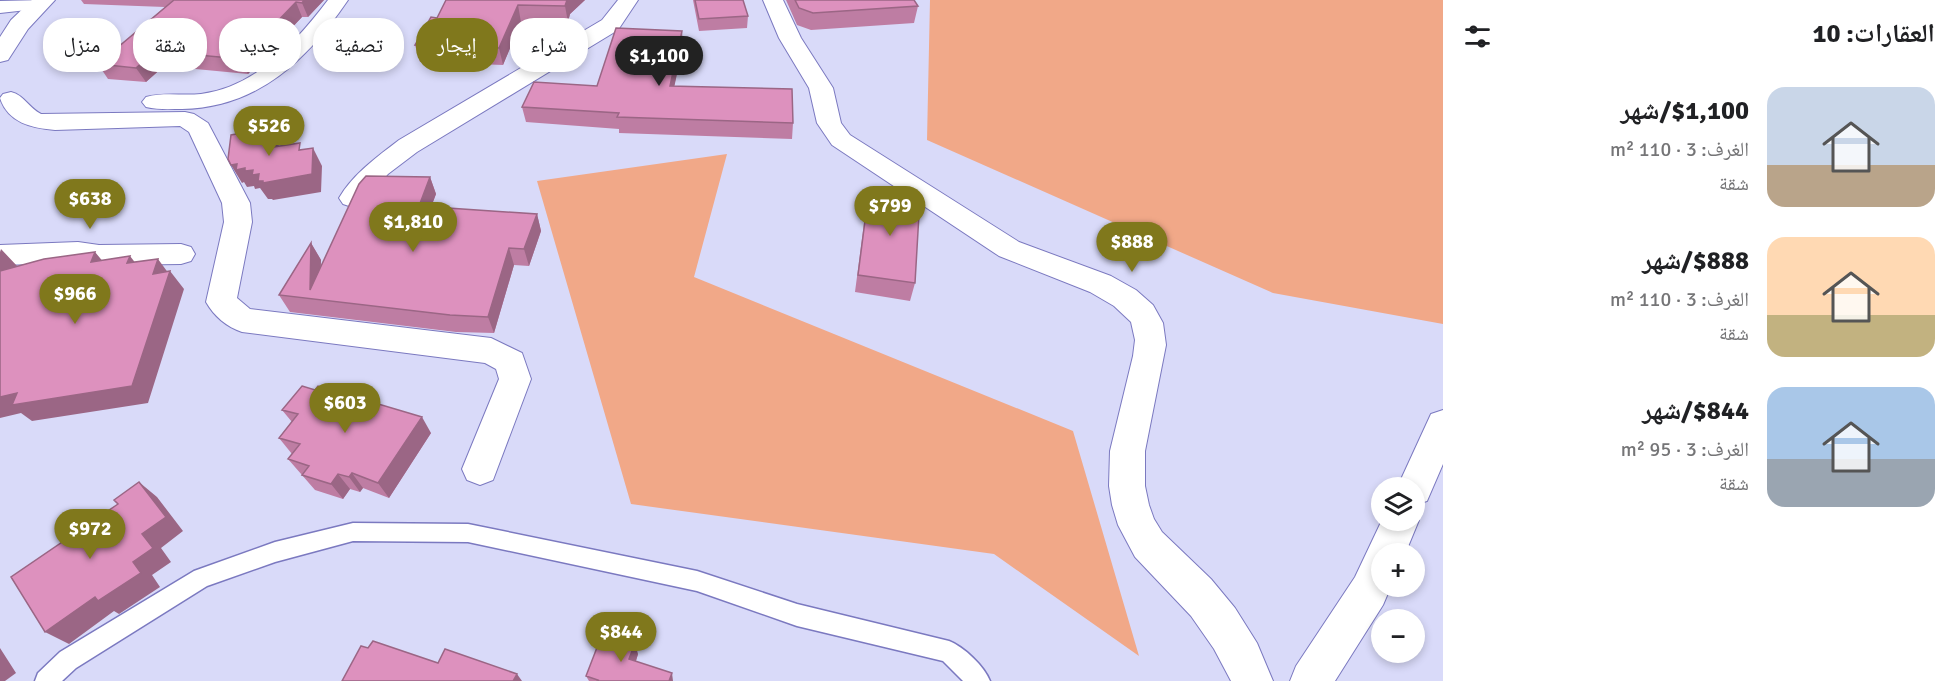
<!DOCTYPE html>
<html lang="ar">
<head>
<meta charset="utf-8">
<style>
  :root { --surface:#fff; --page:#f6f6f6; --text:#202124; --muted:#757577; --accent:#80781c }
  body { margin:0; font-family:Signika,"Noto Naskh Arabic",sans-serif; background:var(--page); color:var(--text); direction:rtl; height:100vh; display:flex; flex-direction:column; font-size:22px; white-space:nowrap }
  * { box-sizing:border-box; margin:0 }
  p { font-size:20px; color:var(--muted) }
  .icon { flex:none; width:33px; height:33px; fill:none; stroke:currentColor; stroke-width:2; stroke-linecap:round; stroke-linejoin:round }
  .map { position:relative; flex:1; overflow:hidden; direction:ltr }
  .sheet { display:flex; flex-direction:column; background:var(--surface); width:510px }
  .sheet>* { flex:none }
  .guide { position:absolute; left:18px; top:18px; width:570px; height:54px; direction:rtl; display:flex; gap:12px }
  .controls { position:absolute; left:1371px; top:477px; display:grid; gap:12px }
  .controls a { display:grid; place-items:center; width:54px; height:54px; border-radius:50%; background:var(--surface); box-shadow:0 3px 9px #0003; font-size:30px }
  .price { position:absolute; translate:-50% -51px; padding:0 14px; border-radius:21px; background:var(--accent); color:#fff; font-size:20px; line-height:39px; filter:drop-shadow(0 2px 3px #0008) }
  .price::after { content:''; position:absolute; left:50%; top:36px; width:18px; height:14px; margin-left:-9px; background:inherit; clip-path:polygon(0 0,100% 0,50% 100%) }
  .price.active { background:#222; color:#fff }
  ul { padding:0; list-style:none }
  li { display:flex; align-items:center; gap:18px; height:150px; padding:0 18px }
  li span { display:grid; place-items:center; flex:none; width:168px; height:120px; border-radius:18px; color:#555 }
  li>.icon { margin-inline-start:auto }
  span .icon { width:72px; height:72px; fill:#fffc; stroke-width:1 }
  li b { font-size:26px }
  h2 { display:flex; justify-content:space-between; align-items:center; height:72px; padding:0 18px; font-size:26px }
  .pill { padding:0 21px; border-radius:24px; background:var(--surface); box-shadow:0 3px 9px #0003; font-size:21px; line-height:54px }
  .pill.active { background:var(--accent); color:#fff }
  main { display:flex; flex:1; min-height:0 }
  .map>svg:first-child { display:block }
  .green { fill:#f1a888 }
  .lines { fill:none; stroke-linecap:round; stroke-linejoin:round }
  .service-casing { stroke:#7b79c0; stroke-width:3 }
  .minor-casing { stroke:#7b79c0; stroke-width:2 }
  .tertiary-casing { stroke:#7b79c0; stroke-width:2 }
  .service { fill:#fff; fill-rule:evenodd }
  .minor { fill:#fff; fill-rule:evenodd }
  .tertiary { fill:#fff; fill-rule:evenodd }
  .wall { fill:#be7da3 }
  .shaded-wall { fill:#9b6685 }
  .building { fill:#dd91be; stroke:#9b6685; stroke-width:1.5 }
</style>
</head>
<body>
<main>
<section class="sheet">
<h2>العقارات: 10<svg class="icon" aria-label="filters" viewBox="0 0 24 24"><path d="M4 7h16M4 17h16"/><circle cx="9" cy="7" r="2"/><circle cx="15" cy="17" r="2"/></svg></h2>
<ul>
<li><span style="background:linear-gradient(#c9d6e8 65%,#b9a48a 0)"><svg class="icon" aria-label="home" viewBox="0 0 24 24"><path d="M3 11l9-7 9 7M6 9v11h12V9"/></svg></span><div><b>$1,100/شهر</b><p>الغرف: 3 · 110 m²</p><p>شقة</p></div></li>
<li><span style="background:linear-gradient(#ffd9b3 65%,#c2b280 0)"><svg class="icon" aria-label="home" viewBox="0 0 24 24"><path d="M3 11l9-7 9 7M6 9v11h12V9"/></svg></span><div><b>$888/شهر</b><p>الغرف: 3 · 110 m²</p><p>شقة</p></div></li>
<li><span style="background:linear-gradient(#a9c7e8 60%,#9aa5b1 0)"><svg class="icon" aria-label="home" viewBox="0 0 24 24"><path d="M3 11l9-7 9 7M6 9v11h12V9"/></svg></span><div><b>$844/شهر</b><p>الغرف: 3 · 95 m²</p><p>شقة</p></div></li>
</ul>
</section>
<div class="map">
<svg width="1443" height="681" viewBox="0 0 1443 681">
  <rect width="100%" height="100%" fill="#d9daf9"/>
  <!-- green -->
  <path class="green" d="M 930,0 L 1443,0 L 1443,324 L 1273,293 L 927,140 Z
    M 727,154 L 694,277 L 1073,431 L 1139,656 L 994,554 L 631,504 L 537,181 Z"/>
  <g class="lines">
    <defs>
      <path id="service" d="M 353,523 L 468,524 L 697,571 L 797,604 L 949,641 C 964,647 984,666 990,681 L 963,681 L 943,661 L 797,626 L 697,591 L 468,542 L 353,541 L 275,562 L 207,586 L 76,668 L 62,681 L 35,681 L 38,673 L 60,652 L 194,571 L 275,542 Z"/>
      <path id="minor" d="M 46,0 L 48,4 L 45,8 L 0,13 L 0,1 Z
        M 328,0 L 348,0 C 308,59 258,108 182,109 C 170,109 158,110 146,107 L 142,102 L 146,97 C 164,92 182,96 201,94 C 256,87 296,42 328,0 Z
        M 618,0 L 638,0 L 618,30 L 417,152 L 388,174 L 361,204 L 352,207 L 343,204 L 339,198 C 353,174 377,157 399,140 L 602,20 Z
        M 763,0 L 783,0 L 801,38 L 833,88 L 841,123 L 850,135 L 1019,242 L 1111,276 L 1136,290 L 1153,305 L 1163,323 L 1166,345 L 1145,451 L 1145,486 L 1149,505 L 1154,519 L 1162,532 L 1211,579 L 1235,608 L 1257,643 L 1273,681 L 1231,681 L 1214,649 L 1191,616 L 1135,557 L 1118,525 L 1112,505 L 1109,486 L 1110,451 L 1133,356 L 1135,340 L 1131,322 L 1114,306 L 1090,292 L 999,256 L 832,145 L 817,123 L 809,88 L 779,38 Z
        M 11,92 C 24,95 29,108 41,114 L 185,112 L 194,114 L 208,123 L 250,203 L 252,222 L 237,298 L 250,309 L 491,338 L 522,353 L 531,379 L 493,480 L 480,485 L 467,480 L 462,469 L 499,379 L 496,369 L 485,363 L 242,332 C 227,327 214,316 206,302 L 224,222 L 222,203 L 189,132 L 180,126 L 55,130 C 32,128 8,123 0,98 L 3,94 Z
        M 78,242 L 99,245 L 181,244 L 191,247 L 195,254 L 191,261 L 181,264 C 120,265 61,263 0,265 L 0,245 Z
        M 1443,410 L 1443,464 L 1427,501 L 1414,505 L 1414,488 L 1397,488 L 1431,414 Z
        M 1414,511 L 1419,520 L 1405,554 L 1382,554 L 1382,586 L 1391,586 L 1383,605 L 1335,681 L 1290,681 L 1296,666 L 1355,577 L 1382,520 L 1414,520 Z"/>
      <path id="tertiary" d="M 32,0 L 55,0 L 28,29 L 8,60 L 0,62 L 0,37 L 11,20 Z"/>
    </defs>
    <!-- service casing -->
    <use href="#service" class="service-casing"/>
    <!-- minor casing -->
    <use href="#minor" class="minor-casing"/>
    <!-- tertiary casing -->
    <use href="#tertiary" class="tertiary-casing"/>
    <!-- service -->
    <use href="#service" class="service"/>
    <!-- minor -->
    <use href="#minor" class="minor"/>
    <!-- tertiary -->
    <use href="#tertiary" class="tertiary"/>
  </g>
  <!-- wall -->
  <path class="wall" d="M 81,0 L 324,0 L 308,17 L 302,17 L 248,74 L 164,66 L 146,82 L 108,79 L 98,64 L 165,7 L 84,4 Z
    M 446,0 L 585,0 L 570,14 L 568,22 L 521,22 L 503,65 L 420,62 L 415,45 L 437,18 Z
    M 693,0 L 743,0 L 748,16 L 747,28 L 699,31 Z
    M 786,0 L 914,0 L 918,6 L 914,23 L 811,30 L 797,25 Z
    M 683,46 L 674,86 L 793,123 L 792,139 L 619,133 L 619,129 L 526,122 L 522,107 L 597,86 Z
    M 430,177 L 436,194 L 431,207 L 537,214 L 541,231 L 529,266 L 514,265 L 494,333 L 456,332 L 290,312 L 279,295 L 311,243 L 321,260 L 320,268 Z
    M 869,190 L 915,283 L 910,301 L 855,292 L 866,208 Z
    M 282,410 L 431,433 L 389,498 L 363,488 L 360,492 L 350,489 L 343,499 L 315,490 L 288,459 L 292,454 L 279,438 L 292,422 Z
    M 638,654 L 636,661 L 673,681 L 589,681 L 586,676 Z"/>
  <!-- shaded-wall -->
  <path class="shaded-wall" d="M 304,0 L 324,0 L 308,17 L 302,3 Z
    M 567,0 L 585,0 L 570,14 L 568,22 L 565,6 Z
    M 296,2 L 302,17 L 248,74 L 241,59 Z
    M 518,5 L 521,22 L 503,65 L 499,48 Z
    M 682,31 L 683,46 L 671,102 L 670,86 Z
    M 155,51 L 164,66 L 146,82 L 136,68 Z
    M 265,129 L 273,144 L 274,136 L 283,154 L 283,165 L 265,138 Z
    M 313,148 L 322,166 L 321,192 L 273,200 L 272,199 L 268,199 L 260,188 L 255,189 L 254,186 L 247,187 L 244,182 L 242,183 L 231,165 Z
    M 430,177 L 436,194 L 425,223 L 419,206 Z
    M 537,214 L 541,231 L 529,266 L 524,249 Z
    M 311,243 L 321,260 L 320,300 L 310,290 Z
    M 509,248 L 514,265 L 494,333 L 488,317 Z
    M 1,249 L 18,267 L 0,276 L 0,252 Z
    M 95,252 L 110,270 L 91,262 Z
    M 130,256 L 144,274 L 127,263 Z
    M 158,259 L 169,274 L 170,271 L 184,289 L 148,403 L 32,421 L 21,413 L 0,418 L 0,397 L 153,274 Z
    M 422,417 L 431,433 L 389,498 L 378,483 Z
    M 352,473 L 363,488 L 360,492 L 349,477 Z
    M 338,474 L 350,489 L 343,499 L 331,484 Z
    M 139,482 L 157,497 L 183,531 L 161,548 L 171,562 L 152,575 L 160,587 L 119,614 L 114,611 L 69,644 L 45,632 L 133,562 L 142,534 Z
    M 635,643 L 638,654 L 633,670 L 629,659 Z
    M 0,648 L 16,673 L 5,681 L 0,681 Z
    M 672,673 L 673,681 L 669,681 Z
    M 517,674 L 522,681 L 513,681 Z"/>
  <!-- building -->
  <path class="building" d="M 174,0 L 304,0 L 302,3 L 296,2 L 241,59 L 155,51 L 136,68 L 98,64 Z
    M 446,0 L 567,0 L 565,6 L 518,5 L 499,48 L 415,45 L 431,17 L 437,18 Z
    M 695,0 L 743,0 L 748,16 L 699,19 Z
    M 795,0 L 914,0 L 918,6 L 813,13 L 799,8 Z
    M 616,28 L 682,31 L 670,86 L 792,89 L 793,123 L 617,117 L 619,113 L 522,107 L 534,82 L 597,86 Z
    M 265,129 L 265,138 L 274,136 L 273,147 L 300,143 L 299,150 L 313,148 L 312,174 L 263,183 L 263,181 L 258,181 L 259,174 L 252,175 L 253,170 L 245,171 L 245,168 L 236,170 L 237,164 L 231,165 L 228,159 L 231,135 Z
    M 366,176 L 430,177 L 419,206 L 537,214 L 524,249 L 509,248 L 488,317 L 450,315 L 279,295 L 311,243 L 310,290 L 359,184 Z
    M 869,190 L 920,197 L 915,283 L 858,275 Z
    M 95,252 L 91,262 L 130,256 L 127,263 L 158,259 L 153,274 L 170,271 L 132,386 L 12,405 L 17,393 L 0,397 L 0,271 L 44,259 Z
    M 302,386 L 315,390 L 318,386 L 422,417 L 378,483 L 352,473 L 349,477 L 338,474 L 331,484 L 302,475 L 309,466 L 288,459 L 300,444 L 279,438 L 298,414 L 282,410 Z
    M 139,482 L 166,517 L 142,534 L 153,548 L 133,562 L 141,573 L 98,601 L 95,597 L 45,632 L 11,577 L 118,504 L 114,500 Z
    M 603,632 L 635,643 L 629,659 L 672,673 L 669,681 L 597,681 L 598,680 L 586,676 Z
    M 373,641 L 438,663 L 445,649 L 517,674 L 513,681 L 342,681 L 361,646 L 368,648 Z"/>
</svg>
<div class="controls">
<a><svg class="icon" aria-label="layers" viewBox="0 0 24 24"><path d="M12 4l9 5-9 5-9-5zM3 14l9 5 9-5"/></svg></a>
<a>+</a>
<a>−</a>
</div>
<b class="price active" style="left:659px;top:87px">$1,100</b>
<b class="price" style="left:269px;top:157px">$526</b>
<b class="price" style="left:90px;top:230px">$638</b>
<b class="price" style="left:890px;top:237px">$799</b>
<b class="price" style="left:413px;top:253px">$1,810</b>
<b class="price" style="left:1132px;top:273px">$888</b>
<b class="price" style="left:75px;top:325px">$966</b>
<b class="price" style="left:345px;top:434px">$603</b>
<b class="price" style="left:90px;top:560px">$972</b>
<b class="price" style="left:621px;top:663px">$844</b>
<div class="guide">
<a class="pill">شراء</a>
<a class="pill active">إيجار</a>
<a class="pill">تصفية</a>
<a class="pill">جديد</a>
<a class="pill">شقة</a>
<a class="pill">منزل</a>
</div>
</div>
</main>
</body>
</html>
